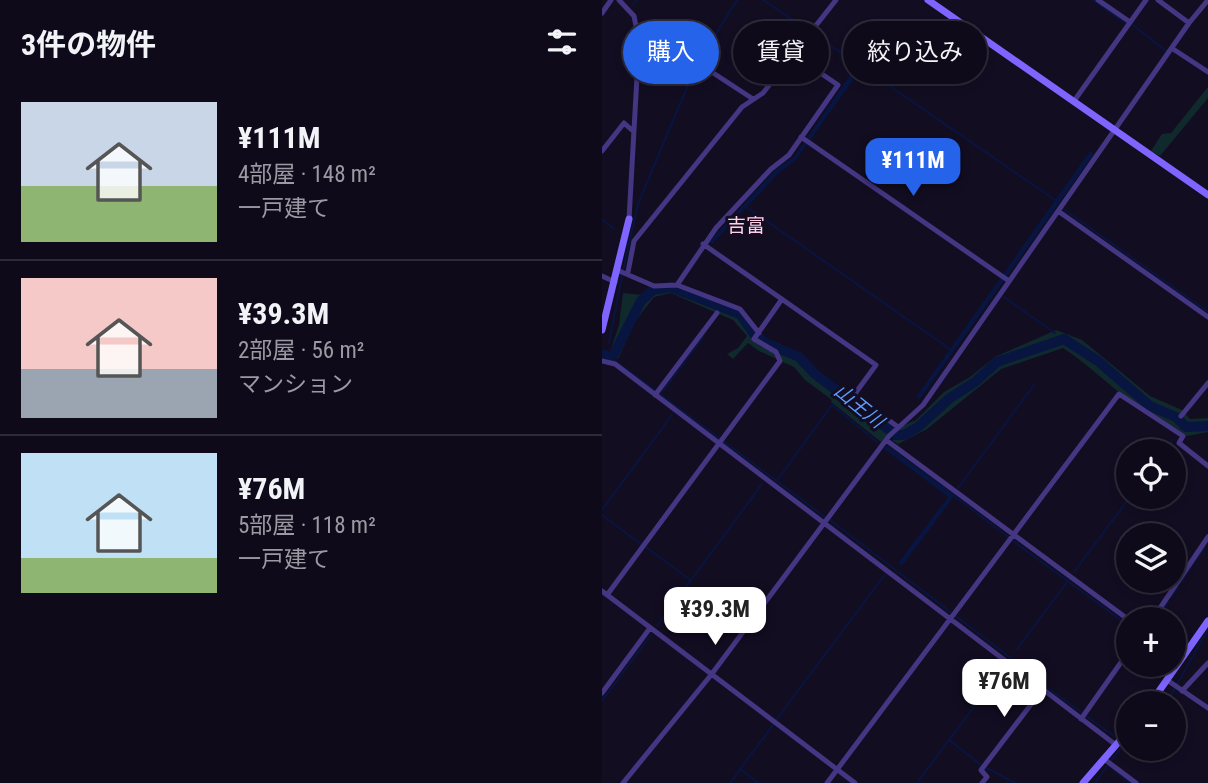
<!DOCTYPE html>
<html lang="ja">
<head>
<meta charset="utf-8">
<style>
  :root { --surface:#0e0a1a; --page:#171323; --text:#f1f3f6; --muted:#9b9aa2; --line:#2e2b39; --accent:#2563eb }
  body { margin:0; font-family:"Roboto Condensed","Noto Sans JP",sans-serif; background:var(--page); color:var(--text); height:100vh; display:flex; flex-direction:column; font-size:26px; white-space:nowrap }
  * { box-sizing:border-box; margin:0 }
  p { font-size:23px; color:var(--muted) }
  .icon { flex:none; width:38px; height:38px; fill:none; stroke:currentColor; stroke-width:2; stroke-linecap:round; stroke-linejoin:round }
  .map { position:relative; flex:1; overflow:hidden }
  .details { display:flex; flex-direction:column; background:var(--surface); width:602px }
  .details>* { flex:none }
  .top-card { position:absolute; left:21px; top:21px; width:480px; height:63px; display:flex; gap:14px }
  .buttons { position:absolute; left:514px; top:439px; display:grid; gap:14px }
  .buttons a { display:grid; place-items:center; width:70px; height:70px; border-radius:50%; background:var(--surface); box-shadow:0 4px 10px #0003,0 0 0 2px var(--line); font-size:35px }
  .price { position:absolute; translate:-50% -60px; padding:0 16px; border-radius:14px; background:#fff; color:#222; font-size:23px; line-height:46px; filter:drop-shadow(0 2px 4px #0008) }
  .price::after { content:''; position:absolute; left:50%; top:42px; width:21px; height:16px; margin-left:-10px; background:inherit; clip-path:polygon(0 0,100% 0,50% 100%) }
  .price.current { background:var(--accent); color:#fff }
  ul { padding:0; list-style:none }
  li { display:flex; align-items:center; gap:21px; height:175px; padding:0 21px }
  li+li { border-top:2px solid var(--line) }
  li span { display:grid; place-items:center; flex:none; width:196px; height:140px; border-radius:0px; color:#555 }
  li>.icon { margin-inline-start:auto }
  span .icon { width:84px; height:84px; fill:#fffc; stroke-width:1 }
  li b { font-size:30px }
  h2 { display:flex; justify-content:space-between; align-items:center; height:84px; padding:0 21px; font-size:30px }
  .pill { padding:0 24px; border-radius:32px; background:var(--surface); box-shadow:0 4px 10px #0003,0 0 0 2px var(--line); font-size:24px; line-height:63px }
  .pill.current { background:var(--accent); color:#fff }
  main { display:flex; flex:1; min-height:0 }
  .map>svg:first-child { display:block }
  .green { fill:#10292c }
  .water { fill:#081540 }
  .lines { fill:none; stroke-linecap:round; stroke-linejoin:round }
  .stream { stroke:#081540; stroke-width:2 }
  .river { stroke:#081540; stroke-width:10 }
  .street { stroke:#443682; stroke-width:5 }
  .secondary { stroke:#7e65ff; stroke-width:7 }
  .labels { text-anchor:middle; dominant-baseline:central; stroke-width:6; stroke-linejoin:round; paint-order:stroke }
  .neighbourhood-label { font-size:19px; fill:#ffd0e7; stroke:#130d22 }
  .water-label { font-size:19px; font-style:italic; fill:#5c9dff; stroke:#130d22 }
</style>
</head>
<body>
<main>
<section class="details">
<h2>3件の物件<svg class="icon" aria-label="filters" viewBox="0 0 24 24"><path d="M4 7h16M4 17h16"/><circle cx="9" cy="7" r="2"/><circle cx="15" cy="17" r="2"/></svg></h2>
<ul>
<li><span style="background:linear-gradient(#c9d6e8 60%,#8fb573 0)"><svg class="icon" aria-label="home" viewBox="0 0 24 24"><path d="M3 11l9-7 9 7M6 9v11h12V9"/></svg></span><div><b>¥111M</b><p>4部屋 · 148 m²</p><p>一戸建て</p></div></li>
<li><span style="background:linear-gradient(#f6c9c9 65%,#9aa5b1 0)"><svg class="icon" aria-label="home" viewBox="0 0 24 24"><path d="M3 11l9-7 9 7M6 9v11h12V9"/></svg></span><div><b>¥39.3M</b><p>2部屋 · 56 m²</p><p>マンション</p></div></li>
<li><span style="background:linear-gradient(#bfe0f5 75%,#8fb573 0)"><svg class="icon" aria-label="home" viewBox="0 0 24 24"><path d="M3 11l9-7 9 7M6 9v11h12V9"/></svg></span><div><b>¥76M</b><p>5部屋 · 118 m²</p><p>一戸建て</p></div></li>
</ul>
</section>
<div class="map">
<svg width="606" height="783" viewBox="0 0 606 783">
  <rect width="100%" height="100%" fill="#130d22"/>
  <!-- green -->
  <path class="green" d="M 606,87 L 606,98 L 558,156 L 549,151 L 560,134 L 569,133 Z
    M 69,290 L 137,315 L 156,341 L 197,360 L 212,376 L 287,433 L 279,442 L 229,402 L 230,400 L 203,380 L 192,367 L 157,351 L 146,343 L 131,359 L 125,354 L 136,348 L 145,336 L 131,320 L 69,293 L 52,297 L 34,320 L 16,359 L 13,357 L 38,309 L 51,293 Z
    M 21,293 L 41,295 L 8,352 L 17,325 Z
    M 454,330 L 480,340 L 548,396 L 580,410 L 588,419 L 606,418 L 606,424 L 586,425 L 527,388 L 500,361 L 464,338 L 456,337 L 395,361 L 347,395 L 314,426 L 295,432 L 302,425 L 314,420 L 342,392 L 368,377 L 393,357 Z
    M 455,343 L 463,343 L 494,363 L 543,406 L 571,419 L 583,428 L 606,428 L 606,432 L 585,436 C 570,424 553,419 538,408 C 511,390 489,366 461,348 L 399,369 L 325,429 L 296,444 L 290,440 L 303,438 L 321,427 L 349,400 L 373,385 L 395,365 Z"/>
  <!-- water -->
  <path class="water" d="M 256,63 L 261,66 L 194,160 L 177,173 L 110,244 L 107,242 L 174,169 L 192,157 Z
    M 488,151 L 492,154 L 318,399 L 314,397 Z
    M 285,445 L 353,495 L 300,566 L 296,563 L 346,497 L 282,449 Z"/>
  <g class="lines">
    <!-- stream -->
    <path class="stream" d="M 161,0 L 206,30
      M 491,0 L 523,23
      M 31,5 L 35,0
      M 531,25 L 564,51
      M 211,34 L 256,64
      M 97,61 L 135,0
      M 260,67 L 453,200
      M 146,208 L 348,349
      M 463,210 L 606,312
      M 0,219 L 12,229
      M 21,270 L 36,204 L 94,66
      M 402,297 L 453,333
      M 7,343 L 20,276
      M 8,357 L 223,517
      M 61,391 L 102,336
      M 562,452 L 570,440
      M 176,479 L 230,405 L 275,442
      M 356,488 L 432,385
      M 352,496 L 405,536
      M 0,510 L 70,415
      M 0,515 L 39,544
      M 228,520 L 409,658 L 347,740 L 379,765 L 413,783
      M 411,541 L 527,626
      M 44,547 L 88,580
      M 472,572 L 528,497
      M 579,582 L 602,548
      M 569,597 L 576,587
      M 554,620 L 566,601
      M 55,626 L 160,484
      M 415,649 L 465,582
      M 407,660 L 479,712
      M 0,701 L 49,635
      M 564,704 L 606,629
      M 484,716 L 512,736
      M 174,720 L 284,573
      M 509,761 L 527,738
      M 506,765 L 529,783
      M 138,769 L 156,783
      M 128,783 L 171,725
      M 315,783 L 347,740
      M 493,783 L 505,766"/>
    <!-- river -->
    <path class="river" d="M 0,354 L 8,357 L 12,354 L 39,301 L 51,290 L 69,287 L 138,314 L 152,334 L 164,343 L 197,357 L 213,374 L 294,435 L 302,435 L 316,427 L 348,398 L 373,382 L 395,362 L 462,339 L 496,361 L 548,406 L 574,417 L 584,427 L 606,426"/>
    <!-- street -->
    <path class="street" d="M 17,0 L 32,16 L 37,41 L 27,219
      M 496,0 L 528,22
      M 556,0 L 587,23
      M 0,13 L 9,0
      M 36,31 L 99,65 L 151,99
      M 571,49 L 606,72
      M 472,101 L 544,0
      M 199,137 L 407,281
      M 0,151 L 22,123 L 31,131
      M 456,211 L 606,317
      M 101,244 L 274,365 L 252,395 L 296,427
      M 15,270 L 52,286 L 75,285 L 114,228 L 169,169 L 187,155 L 236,85 L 192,55
      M 26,272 L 32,241 L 140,107 L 161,93 L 234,0
      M 0,276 L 13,282
      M 75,285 L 138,309 L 157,333
      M 0,361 L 13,364 L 514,745
      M 53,395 L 115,313
      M 579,416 L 606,383
      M 284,440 L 527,620
      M 0,591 L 253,783
      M 5,595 L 178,361 L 174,352 L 152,339 L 180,299
      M 550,620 L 606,537
      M 572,645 L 584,653
      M 565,680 L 606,708
      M 580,691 L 606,663
      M 0,693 L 48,628
      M 479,719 L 527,651
      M 502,759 L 534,783
      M 21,783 L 109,675 L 287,436 L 321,405 L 587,23 L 606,0
      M 225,783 L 517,394 L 581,436 L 577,443 L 606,466
      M 380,783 L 385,777 L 379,770 L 440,690"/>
    <!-- secondary -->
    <path class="secondary" d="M 326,0 L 606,195
      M 0,330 L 27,219
      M 548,704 L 606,621
      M 481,783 L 527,730"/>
  </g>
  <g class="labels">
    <!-- neighbourhood labels -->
    <g class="neighbourhood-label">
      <text x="144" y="225">吉富</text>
    </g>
    <!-- water labels -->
    <g class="water-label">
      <text transform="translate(257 406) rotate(39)">山王川</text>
    </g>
  </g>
</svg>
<div class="buttons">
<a><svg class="icon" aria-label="locate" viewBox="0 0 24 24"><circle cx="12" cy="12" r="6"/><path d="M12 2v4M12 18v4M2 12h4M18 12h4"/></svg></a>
<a><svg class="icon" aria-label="layers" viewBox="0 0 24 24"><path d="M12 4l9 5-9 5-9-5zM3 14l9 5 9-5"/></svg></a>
<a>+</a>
<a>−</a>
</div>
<b class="price current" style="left:311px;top:198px">¥111M</b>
<b class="price" style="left:113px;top:647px">¥39.3M</b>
<b class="price" style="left:402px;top:719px">¥76M</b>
<div class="top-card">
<a class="pill current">購入</a>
<a class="pill">賃貸</a>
<a class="pill">絞り込み</a>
</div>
</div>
</main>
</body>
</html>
